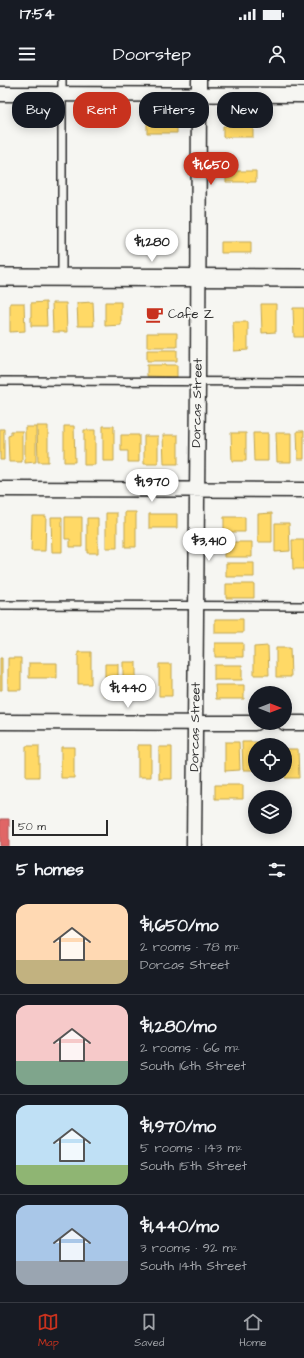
<!DOCTYPE html>
<html lang="en">
<head>
<meta charset="utf-8">
<style>
  :root { --surface:#171b24; --page:#20242c; --text:#f1f3f6; --muted:#9ea1a6; --line:#363941; --accent:#c8321e }
  body { margin:0; font-family:"Architects Daughter",sans-serif; background:var(--page); color:var(--text); height:100vh; display:flex; flex-direction:column; font-size:15px; white-space:nowrap }
  * { box-sizing:border-box; margin:0 }
  p { font-size:13px; color:var(--muted) }
  .icon { flex:none; width:22px; height:22px; fill:none; stroke:currentColor; stroke-width:2; stroke-linecap:round; stroke-linejoin:round }
  .map { position:relative; height:766px; overflow:hidden }
  .details { display:flex; flex-direction:column; background:var(--surface); flex:1 }
  .details>* { flex:none }
  .banner { position:absolute; left:12px; top:12px; width:280px; height:36px; display:flex; gap:8px }
  .needle { width:26px; rotate:90deg }
  .fabs { position:absolute; left:248px; top:606px; display:grid; gap:8px }
  .fabs a { display:grid; place-items:center; width:44px; height:44px; border-radius:50%; background:var(--surface); box-shadow:0 2px 10px #0003; font-size:20px }
  .scale { position:absolute; left:12px; bottom:10px; width:96px; box-sizing:border-box; padding-left:4px; border:2px solid #2b2b2b; border-top:0; font-size:11px; line-height:14px; white-space:nowrap; color:#2b2b2b; -webkit-text-stroke:3px #f6f6f2; paint-order:stroke }
  .price { position:absolute; translate:-50% -34px; padding:0 9px; border-radius:14px; background:#fff; color:#222; font-size:13px; line-height:26px; filter:drop-shadow(0 1px 2px #0008) }
  .price::after { content:''; position:absolute; left:50%; top:24px; width:12px; height:9px; margin-left:-6px; background:inherit; clip-path:polygon(0 0,100% 0,50% 100%) }
  .price.selected { background:var(--accent); color:#fff }
  ul { padding:0; list-style:none }
  li { display:flex; align-items:center; gap:12px; height:100px; padding:0 16px }
  li+li { border-top:1px solid var(--line) }
  li span { display:grid; place-items:center; flex:none; width:112px; height:80px; border-radius:12px; color:#555 }
  li>.icon { margin-inline-start:auto }
  span .icon { width:48px; height:48px; fill:#fffc; stroke-width:1 }
  li b { font-size:17px }
  h2 { display:flex; justify-content:space-between; align-items:center; height:48px; padding:0 16px; font-size:17px }
  .chip { padding:0 14px; border-radius:16px; background:var(--surface); box-shadow:0 2px 10px #0003; font-size:14px; line-height:36px }
  .chip.selected { background:var(--accent); color:#fff }
  .status { display:flex; justify-content:space-between; align-items:center; height:28px; padding:0 20px; background:var(--surface); direction:ltr }
  .status svg { height:11px; fill:currentColor }
  header { display:flex; justify-content:space-between; align-items:center; height:52px; padding:0 16px; background:var(--surface); font-size:18px; font-weight:600 }
  .tab-bar { display:flex; justify-content:space-around; align-items:center; height:56px; border-top:1px solid var(--line); background:var(--surface); font-size:11px; color:var(--muted) }
  .tab-bar a { display:grid; justify-items:center; gap:2px }
  .tab-bar .selected { color:var(--accent) }
  .map>svg:first-child { display:block }
  .homes { fill:#ffd966; stroke:#bfa554 }
  .shops { fill:#e06666; stroke:#aa5454 }
  .lines { fill:none; stroke-linecap:round; stroke-linejoin:round }
  .service-casing { stroke:#2b2b2b; stroke-width:10 }
  .minor-casing { stroke:#2b2b2b; stroke-width:17 }
  .tertiary-casing { stroke:#2b2b2b; stroke-width:20 }
  .service { stroke:#f6f6f2; stroke-width:7 }
  .minor { stroke:#f6f6f2; stroke-width:14 }
  .tertiary { stroke:#f6f6f2; stroke-width:17 }
  .labels { text-anchor:middle; dominant-baseline:central; stroke-width:4; stroke-linejoin:round; paint-order:stroke }
  .poi-label { font-size:13px; fill:#2b2b2b; stroke:#f6f6f2; text-anchor:start }
  .street-label { font-size:13px; fill:#2b2b2b; stroke:#f6f6f2 }
</style>
</head>
<body>
<div class="status"><b>17:54</b><svg viewBox="0 0 49 12"><path d="M0 12V9h3v3zM5 12V6h3v6zM10 12V3h3v9zM15 12V0h3v12zM26 1h20v11H26zM47 4h2v5h-2z"/></svg></div>
<header><svg class="icon" aria-label="menu" viewBox="0 0 24 24"><path d="M4 6h16M4 12h16M4 18h16"/></svg>Doorstep<svg class="icon" aria-label="person" viewBox="0 0 24 24"><circle cx="12" cy="8" r="4"/><path d="M4 21q1-7 8-7t8 7"/></svg></header>
<div class="map">
<svg width="304" height="766" viewBox="0 0 304 766">
  <rect width="100%" height="100%" fill="#f6f6f2"/>
  <filter id="ink" filterUnits="userSpaceOnUse"><feTurbulence type="fractalNoise" baseFrequency=".025" numOctaves="2"/><feDisplacementMap in="SourceGraphic" scale="8" xChannelSelector="R" yChannelSelector="G"/><feConvolveMatrix kernelMatrix="1 2 1 2 8 2 1 2 1" color-interpolation-filters="sRGB"/></filter>
  <g filter="url(#ink)">
    <!-- homes -->
    <path class="homes" d="M 147,42 L 177,42 L 177,53 L 147,53 Z
      M 223,46 L 253,46 L 253,57 L 223,57 Z
      M 226,91 L 256,91 L 256,102 L 226,102 Z
      M 221,162 L 251,162 L 251,173 L 221,173 Z
      M 46,222 L 47,246 L 31,246 L 31,223 Z
      M 93,222 L 94,246 L 78,246 L 77,223 Z
      M 105,222 L 121,222 L 121,245 L 105,246 Z
      M 10,223 L 24,223 L 25,251 L 10,252 Z
      M 52,223 L 66,223 L 67,252 L 53,252 Z
      M 261,224 L 276,224 L 276,252 L 262,253 Z
      M 293,228 L 304,228 L 304,257 L 294,257 Z
      M 233,242 L 248,242 L 248,270 L 234,271 Z
      M 147,253 L 177,253 L 177,267 L 147,267 Z
      M 147,270 L 177,270 L 177,281 L 147,281 Z
      M 147,285 L 177,285 L 177,297 L 147,296 Z
      M 37,346 L 48,346 L 48,382 L 38,382 Z
      M 64,346 L 74,346 L 75,382 L 64,382 Z
      M 103,346 L 114,346 L 114,381 L 103,381 Z
      M 25,347 L 36,347 L 36,382 L 25,383 Z
      M 0,349 L 4,349 L 4,380 L 0,380 Z
      M 84,350 L 95,350 L 95,385 L 84,385 Z
      M 11,351 L 22,351 L 22,382 L 9,382 L 8,356 L 11,355 Z
      M 297,351 L 304,351 L 304,379 L 298,379 Z
      M 231,353 L 246,353 L 246,381 L 232,381 Z
      M 253,353 L 268,353 L 268,381 L 254,381 Z
      M 276,353 L 291,353 L 291,382 L 277,382 Z
      M 121,355 L 139,355 L 139,382 L 128,382 L 128,371 L 121,371 Z
      M 163,355 L 178,355 L 178,384 L 164,384 Z
      M 144,356 L 158,356 L 158,384 L 144,384 Z
      M 125,432 L 136,432 L 136,467 L 125,467 Z
      M 106,433 L 117,433 L 117,468 L 106,468 Z
      M 272,433 L 272,462 L 258,462 L 258,434 Z
      M 149,434 L 177,434 L 177,448 L 149,448 Z
      M 32,436 L 46,436 L 45,471 L 31,471 Z
      M 51,437 L 62,437 L 62,472 L 52,472 Z
      M 65,437 L 82,437 L 82,467 L 70,467 L 70,459 L 65,459 Z
      M 224,437 L 245,437 L 245,452 L 224,452 Z
      M 87,438 L 98,438 L 98,473 L 87,473 Z
      M 275,443 L 289,443 L 290,471 L 275,472 Z
      M 292,460 L 304,460 L 304,489 L 293,489 Z
      M 224,462 L 252,462 L 252,477 L 224,477 Z
      M 226,483 L 254,483 L 254,497 L 226,497 Z
      M 226,504 L 254,504 L 254,518 L 226,518 Z
      M 215,539 L 243,539 L 243,553 L 215,553 Z
      M 215,563 L 243,563 L 243,577 L 215,577 Z
      M 268,566 L 269,595 L 254,595 L 254,567 Z
      M 276,568 L 290,568 L 291,597 L 276,597 Z
      M 78,572 L 91,572 L 91,604 L 78,604 Z
      M 0,578 L 2,578 L 2,610 L 0,610 Z
      M 8,578 L 21,578 L 21,610 L 8,610 Z
      M 123,582 L 136,582 L 136,614 L 123,614 Z
      M 29,583 L 57,583 L 57,598 L 29,598 Z
      M 105,584 L 118,584 L 118,616 L 105,616 Z
      M 159,584 L 172,584 L 172,616 L 159,616 Z
      M 214,585 L 242,585 L 242,600 L 214,600 Z
      M 215,605 L 244,605 L 244,619 L 216,619 Z
      M 225,662 L 239,662 L 240,690 L 225,691 Z
      M 242,662 L 257,662 L 257,665 L 255,665 L 255,690 L 243,690 Z
      M 138,665 L 151,665 L 151,697 L 138,697 Z
      M 26,666 L 39,666 L 39,697 L 26,697 Z
      M 61,667 L 74,667 L 74,698 L 61,698 Z
      M 159,667 L 172,667 L 172,699 L 159,699 Z
      M 285,669 L 298,669 L 299,698 L 285,698 Z
      M 215,705 L 243,705 L 243,719 L 215,719 Z"/>
    <!-- shops -->
    <path class="shops" d="M 0,739 L 9,739 L 9,766 L 0,766 Z"/>
    <g class="lines">
      <defs>
        <path id="service" d="M 62,0 L 62,197
          M 0,301 L 304,302
          M 0,525 L 304,526"/>
        <path id="minor" d="M 0,14 L 304,15
          M 0,409 L 304,410
          M 0,642 L 255,643
          M 285,643 L 304,643
          M 194,766 L 198,302 L 199,0"/>
        <path id="tertiary" d="M 0,197 L 304,198"/>
      </defs>
      <!-- service casing -->
      <use href="#service" class="service-casing"/>
      <!-- minor casing -->
      <use href="#minor" class="minor-casing"/>
      <!-- tertiary casing -->
      <use href="#tertiary" class="tertiary-casing"/>
      <!-- service -->
      <use href="#service" class="service"/>
      <!-- minor -->
      <use href="#minor" class="minor"/>
      <!-- tertiary -->
      <use href="#tertiary" class="tertiary"/>
    </g>
  </g>
  <!-- icons -->
  <defs>
    <symbol id="cafe-bare" viewBox="-9 -9 18 18"><path d="M-5.5-4.5H6V0H3Q3 3.5 0 3.5H-2.5Q-5.5 3.5-5.5 0ZM3-3.2v2h1.7v-2ZM-6 4.5H4V6H-6Z" fill="#c8321e" stroke="#f6f6f2" stroke-width="2.5" paint-order="stroke"/></symbol>
  </defs>
  <g fill-rule="evenodd">
    <use href="#cafe-bare" x="142" y="222" width="25" height="25"/>
  </g>
  <g class="labels">
    <!-- poi labels -->
    <g class="poi-label">
      <text x="168" y="234">Cafe Z</text>
    </g>
    <!-- street labels -->
    <g class="street-label">
      <text transform="translate(197 323) rotate(-89)">Dorcas Street</text>
      <text transform="translate(195 647) rotate(-89)">Dorcas Street</text>
    </g>
  </g>
</svg>
<div class="fabs">
<a><svg class="needle" viewBox="-14 -14 28 28"><path d="M0-13l5 13h-10z" fill="#e53935"/><path d="M0 13l5-13h-10z" fill="#9ea1a6"/></svg></a>
<a><svg class="icon" aria-label="locate" viewBox="0 0 24 24"><circle cx="12" cy="12" r="6"/><path d="M12 2v4M12 18v4M2 12h4M18 12h4"/></svg></a>
<a><svg class="icon" aria-label="layers" viewBox="0 0 24 24"><path d="M12 4l9 5-9 5-9-5zM3 14l9 5 9-5"/></svg></a>
</div>
<div class="scale">50 m</div>
<b class="price selected" style="left:211px;top:106px">$1,650</b>
<b class="price" style="left:152px;top:183px">$1,280</b>
<b class="price" style="left:152px;top:423px">$1,970</b>
<b class="price" style="left:209px;top:482px">$3,410</b>
<b class="price" style="left:128px;top:629px">$1,440</b>
<div class="banner">
<a class="chip">Buy</a>
<a class="chip selected">Rent</a>
<a class="chip">Filters</a>
<a class="chip">New</a>
</div>
</div>
<section class="details">
<h2>5 homes<svg class="icon" aria-label="filters" viewBox="0 0 24 24"><path d="M4 7h16M4 17h16"/><circle cx="9" cy="7" r="2"/><circle cx="15" cy="17" r="2"/></svg></h2>
<ul>
<li><span style="background:linear-gradient(#ffd9b3 70%,#c2b280 0)"><svg class="icon" aria-label="home" viewBox="0 0 24 24"><path d="M3 11l9-7 9 7M6 9v11h12V9"/></svg></span><div><b>$1,650/mo</b><p>2 rooms · 78 m²</p><p>Dorcas Street</p></div></li>
<li><span style="background:linear-gradient(#f6c9c9 70%,#7fa58c 0)"><svg class="icon" aria-label="home" viewBox="0 0 24 24"><path d="M3 11l9-7 9 7M6 9v11h12V9"/></svg></span><div><b>$1,280/mo</b><p>2 rooms · 66 m²</p><p>South 16th Street</p></div></li>
<li><span style="background:linear-gradient(#bfe0f5 75%,#8fb573 0)"><svg class="icon" aria-label="home" viewBox="0 0 24 24"><path d="M3 11l9-7 9 7M6 9v11h12V9"/></svg></span><div><b>$1,970/mo</b><p>5 rooms · 143 m²</p><p>South 15th Street</p></div></li>
<li><span style="background:linear-gradient(#a9c7e8 70%,#9aa5b1 0)"><svg class="icon" aria-label="home" viewBox="0 0 24 24"><path d="M3 11l9-7 9 7M6 9v11h12V9"/></svg></span><div><b>$1,440/mo</b><p>3 rooms · 92 m²</p><p>South 14th Street</p></div></li>
</ul>
</section>
<nav class="tab-bar">
<a class="selected"><svg class="icon" aria-label="map" viewBox="0 0 24 24"><path d="M3 6l6-2 6 2 6-2v14l-6 2-6-2-6 2zM9 4v14M15 6v14"/></svg>Map</a>
<a><svg class="icon" aria-label="saved" viewBox="0 0 24 24"><path d="M7 4h10v16l-5-4-5 4z"/></svg>Saved</a>
<a><svg class="icon" aria-label="home" viewBox="0 0 24 24"><path d="M3 11l9-7 9 7M6 9v11h12V9"/></svg>Home</a>
</nav>
</body>
</html>
